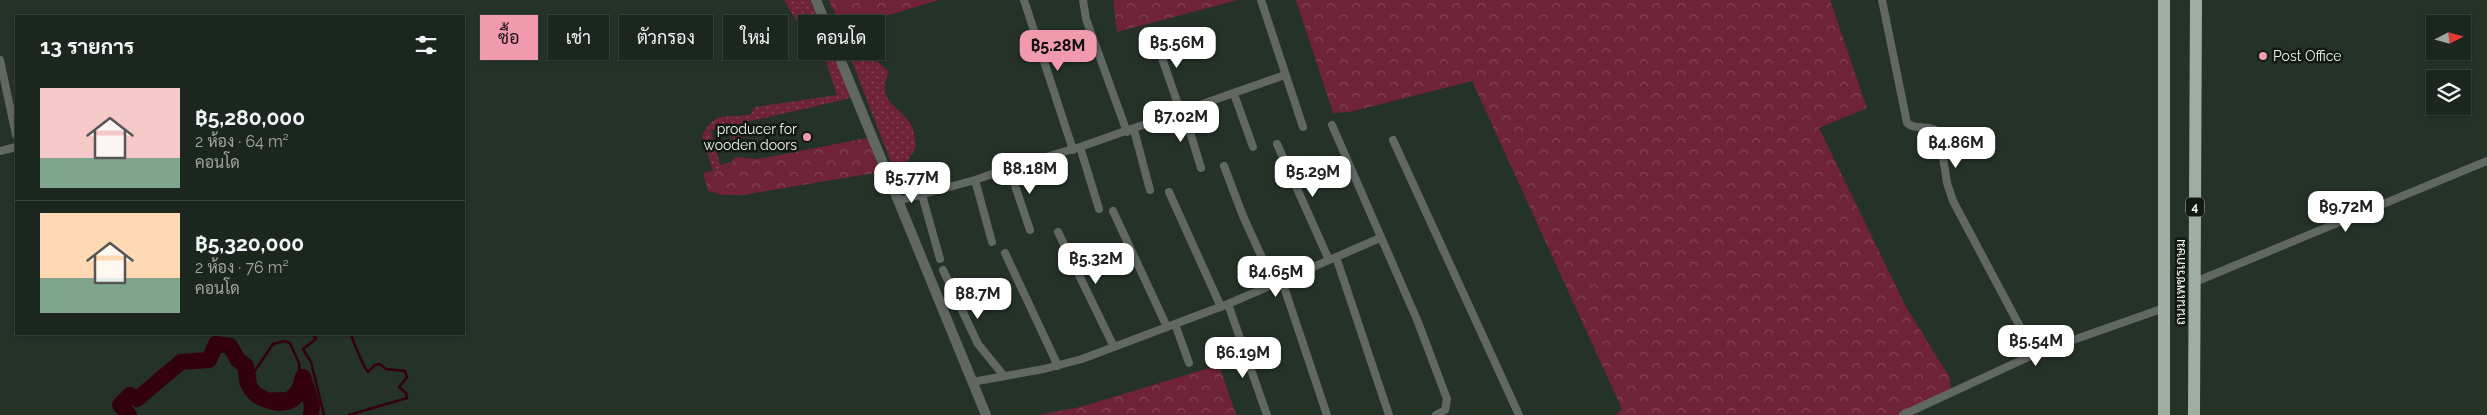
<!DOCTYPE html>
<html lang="th">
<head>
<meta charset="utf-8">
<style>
  :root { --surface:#1b261e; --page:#242e27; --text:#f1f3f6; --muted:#a0a5a4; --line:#39433c; --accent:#f29aad }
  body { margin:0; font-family:Raleway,Sarabun,sans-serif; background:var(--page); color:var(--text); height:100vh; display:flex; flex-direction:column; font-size:19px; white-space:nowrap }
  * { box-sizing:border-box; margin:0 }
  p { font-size:16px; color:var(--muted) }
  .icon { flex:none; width:28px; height:28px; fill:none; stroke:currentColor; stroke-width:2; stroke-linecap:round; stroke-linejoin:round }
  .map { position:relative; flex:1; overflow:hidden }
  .panel { position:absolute; left:15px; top:15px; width:450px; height:320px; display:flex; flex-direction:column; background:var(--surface); border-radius:0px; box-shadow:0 1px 4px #0004,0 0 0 1px var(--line) }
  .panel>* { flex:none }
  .hud { position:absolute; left:480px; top:15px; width:475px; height:45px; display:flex; gap:10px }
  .needle { width:32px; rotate:84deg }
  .buttons { position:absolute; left:2426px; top:15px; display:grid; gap:10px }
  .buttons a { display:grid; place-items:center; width:45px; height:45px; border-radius:0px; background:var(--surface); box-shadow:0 1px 4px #0004,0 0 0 1px var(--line); font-size:25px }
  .price { position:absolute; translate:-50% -42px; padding:0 11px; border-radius:10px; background:#fff; color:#222; font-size:16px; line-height:32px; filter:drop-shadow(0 1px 2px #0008) }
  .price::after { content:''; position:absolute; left:50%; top:30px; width:15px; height:11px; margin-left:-8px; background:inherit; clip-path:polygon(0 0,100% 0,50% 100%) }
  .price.selected { background:var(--accent); color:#111 }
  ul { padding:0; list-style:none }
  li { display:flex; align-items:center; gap:15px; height:125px; padding:0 25px }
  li+li { border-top:1px solid var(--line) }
  li span { display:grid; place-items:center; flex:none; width:140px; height:100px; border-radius:0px; color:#555 }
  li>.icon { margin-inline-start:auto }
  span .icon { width:60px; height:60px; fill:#fffc; stroke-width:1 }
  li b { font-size:21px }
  h2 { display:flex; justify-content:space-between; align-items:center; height:60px; padding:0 25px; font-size:21px }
  .chip { padding:0 18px; border-radius:0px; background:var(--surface); box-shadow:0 1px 4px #0004,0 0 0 1px var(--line); font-size:18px; line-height:45px }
  .chip.selected { background:var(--accent); color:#111 }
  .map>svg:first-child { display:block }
  .grass { fill:url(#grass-dots) }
  .forest { fill:url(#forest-crowns) }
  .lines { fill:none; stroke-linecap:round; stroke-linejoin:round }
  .stream { stroke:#330010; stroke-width:2.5 }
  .river { stroke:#330010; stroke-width:16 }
  .minor { stroke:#616863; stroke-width:8 }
  .tertiary { stroke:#616863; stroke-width:10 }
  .trunk { stroke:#9eaea2; stroke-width:12 }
  .poi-dot { fill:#f29aad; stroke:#121813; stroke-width:2 }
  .labels { text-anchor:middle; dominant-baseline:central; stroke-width:5; stroke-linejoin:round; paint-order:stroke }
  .shield { fill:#121813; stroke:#abb2ac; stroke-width:1 }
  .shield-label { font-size:12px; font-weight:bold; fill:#ecf4ee }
  .poi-label { font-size:14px; fill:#ecf4ee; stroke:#121813; text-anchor:start }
  .street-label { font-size:14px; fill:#ecf4ee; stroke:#121813 }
</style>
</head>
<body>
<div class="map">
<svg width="2487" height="415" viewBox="0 0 2487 415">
  <defs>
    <pattern id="grass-dots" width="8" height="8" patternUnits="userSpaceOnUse" patternTransform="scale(1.25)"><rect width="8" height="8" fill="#6e2339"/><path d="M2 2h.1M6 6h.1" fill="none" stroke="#834456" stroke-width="1.8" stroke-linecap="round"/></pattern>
    <pattern id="forest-crowns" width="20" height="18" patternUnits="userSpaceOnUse" patternTransform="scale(1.25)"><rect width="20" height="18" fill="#6e2339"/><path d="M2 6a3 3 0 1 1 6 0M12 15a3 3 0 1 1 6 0" fill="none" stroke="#834456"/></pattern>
  </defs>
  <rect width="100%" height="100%" fill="#243228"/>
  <!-- grass -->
  <path class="grass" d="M 784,0 L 810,0 L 851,96 L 847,99 L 742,123 L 745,134 L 734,144 L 729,126 L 711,130 L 720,165 L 731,162 L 729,166 L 713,170 L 702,136 C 716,108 729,120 751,114 L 755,107 L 837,95 L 816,31 L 803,32 Z
    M 856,52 L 877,61 L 889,72 C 876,102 898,104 911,124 C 914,130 915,141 916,147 L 905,165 L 894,170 L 849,54 Z"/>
  <!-- forest -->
  <path class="forest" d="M 829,0 L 939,0 L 842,29 Z
    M 1113,0 L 1238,0 L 1117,32 Z
    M 1296,0 L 1830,0 L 1867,108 L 1819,128 L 1906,307 L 1950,378 L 1951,396 L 1901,415 L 1616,415 L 1622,409 L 1472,81 L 1350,112 L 1333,113 Z
    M 867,138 L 880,172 L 743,195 L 723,195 L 708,191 L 703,173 L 729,166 L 735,157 L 758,159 Z
    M 1219,365 L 1236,415 L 1038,415 L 1080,407 Z"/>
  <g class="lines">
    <!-- stream -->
    <path class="stream" d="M 318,334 L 314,337 L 316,339 L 303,349 L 311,362 L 324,415
      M 284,341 L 290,343 L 299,363 L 300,380 L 287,393 L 269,394 L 256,387 L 254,372 L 273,344 Z
      M 349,415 L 407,398 L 406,393 L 399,387 L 407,377 L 405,371 L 386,369 L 380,364 L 375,365 L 368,372 C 364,368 353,341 351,334"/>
    <!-- river -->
    <path class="river" d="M 303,377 L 312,405 L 311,415
      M 129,415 L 120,405 L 130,395 L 137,399 L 181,362 L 209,360 L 216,344 L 230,346 L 238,360 L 246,366 C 246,375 246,382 251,389 C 258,401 286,409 296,396 C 300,391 301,382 303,377"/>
    <!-- minor -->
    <path class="minor" d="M 1024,0 L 1073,150
      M 1083,0 L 1086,19 L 1127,132
      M 1261,0 L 1303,127
      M 1882,0 L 1907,123 C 1916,131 1929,124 1939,132 L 1947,183 L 1953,201 L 2026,338 L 2039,352
      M 1153,32 L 1181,113
      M 0,60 L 16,135
      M 1234,94 L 1253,147
      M 1184,112 L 1201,168
      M 1332,125 L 1418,322 L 1447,399 L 1445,410 L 1436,415
      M 1134,130 L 1150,190
      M 1393,140 L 1519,415
      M 1277,144 L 1329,260
      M 1080,147 L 1099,209
      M 0,151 L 16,147
      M 1224,166 L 1243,216 L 1274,284
      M 1009,168 L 1030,230
      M 975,180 L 992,242
      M 1169,192 L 1221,307
      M 922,195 L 940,259
      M 898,201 L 975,180 L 1009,168 L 1080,147 L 1285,75
      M 1113,211 L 1167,327
      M 1058,232 L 1114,347
      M 1005,253 L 1058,366
      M 1336,257 L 1389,415
      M 943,270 L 978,344 L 1004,376
      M 1282,281 L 1327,415
      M 2195,282 L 2487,161
      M 1228,304 L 1267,415
      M 1175,324 L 1189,363
      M 972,382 L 1044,369 L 1082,359 L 1228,304 L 1380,238
      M 1903,415 L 2039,352 L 2164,308"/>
    <!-- tertiary -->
    <path class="tertiary" d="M 816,0 L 986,415"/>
    <!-- trunk -->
    <path class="trunk" d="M 2164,415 L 2164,0
      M 2194,415 L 2196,0"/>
  </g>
  <!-- markers -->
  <g class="poi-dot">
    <circle cx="2263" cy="56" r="5"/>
    <circle cx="807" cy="137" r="5"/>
  </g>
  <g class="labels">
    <!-- shield labels -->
    <rect class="shield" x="2186" y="197.5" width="18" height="19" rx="4"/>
    <g class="shield-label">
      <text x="2195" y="207">4</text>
    </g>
    <!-- poi labels -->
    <g class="poi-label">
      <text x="2273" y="56">Post Office</text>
      <text x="797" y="129" text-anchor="end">producer for<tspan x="797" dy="16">wooden doors</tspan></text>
    </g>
    <!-- street labels -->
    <g class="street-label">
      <text transform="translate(2180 282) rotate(-90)">ถนนเพชรเกษม</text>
    </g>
  </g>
</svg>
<div class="buttons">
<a><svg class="needle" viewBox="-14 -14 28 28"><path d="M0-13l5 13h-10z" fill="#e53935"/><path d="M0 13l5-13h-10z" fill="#a0a5a4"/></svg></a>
<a><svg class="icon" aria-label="layers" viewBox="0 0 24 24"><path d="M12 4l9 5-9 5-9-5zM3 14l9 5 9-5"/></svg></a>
</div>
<b class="price" style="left:1177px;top:69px">฿5.56M</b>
<b class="price selected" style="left:1058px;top:72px">฿5.28M</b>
<b class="price" style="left:1181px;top:143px">฿7.02M</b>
<b class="price" style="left:1956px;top:169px">฿4.86M</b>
<b class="price" style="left:1030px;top:195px">฿8.18M</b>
<b class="price" style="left:1313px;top:198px">฿5.29M</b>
<b class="price" style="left:912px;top:204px">฿5.77M</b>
<b class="price" style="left:2346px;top:233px">฿9.72M</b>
<b class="price" style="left:1096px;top:285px">฿5.32M</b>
<b class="price" style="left:1276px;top:298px">฿4.65M</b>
<b class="price" style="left:978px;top:320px">฿8.7M</b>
<b class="price" style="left:2036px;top:367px">฿5.54M</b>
<b class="price" style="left:1243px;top:379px">฿6.19M</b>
<div class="hud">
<a class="chip selected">ซื้อ</a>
<a class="chip">เช่า</a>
<a class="chip">ตัวกรอง</a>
<a class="chip">ใหม่</a>
<a class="chip">คอนโด</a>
</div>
<section class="panel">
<h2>13 รายการ<svg class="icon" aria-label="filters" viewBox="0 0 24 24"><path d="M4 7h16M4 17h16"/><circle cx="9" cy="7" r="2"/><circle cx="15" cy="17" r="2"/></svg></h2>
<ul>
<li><span style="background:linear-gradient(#f6c9c9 70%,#7fa58c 0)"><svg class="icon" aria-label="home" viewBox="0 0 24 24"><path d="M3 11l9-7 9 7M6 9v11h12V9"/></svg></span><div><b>฿5,280,000</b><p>2 ห้อง · 64 m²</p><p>คอนโด</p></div></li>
<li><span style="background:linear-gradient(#ffd9b3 65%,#7fa58c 0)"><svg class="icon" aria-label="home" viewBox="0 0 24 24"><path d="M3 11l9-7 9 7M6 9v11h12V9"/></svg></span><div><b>฿5,320,000</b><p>2 ห้อง · 76 m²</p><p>คอนโด</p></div></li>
</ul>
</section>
</div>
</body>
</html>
